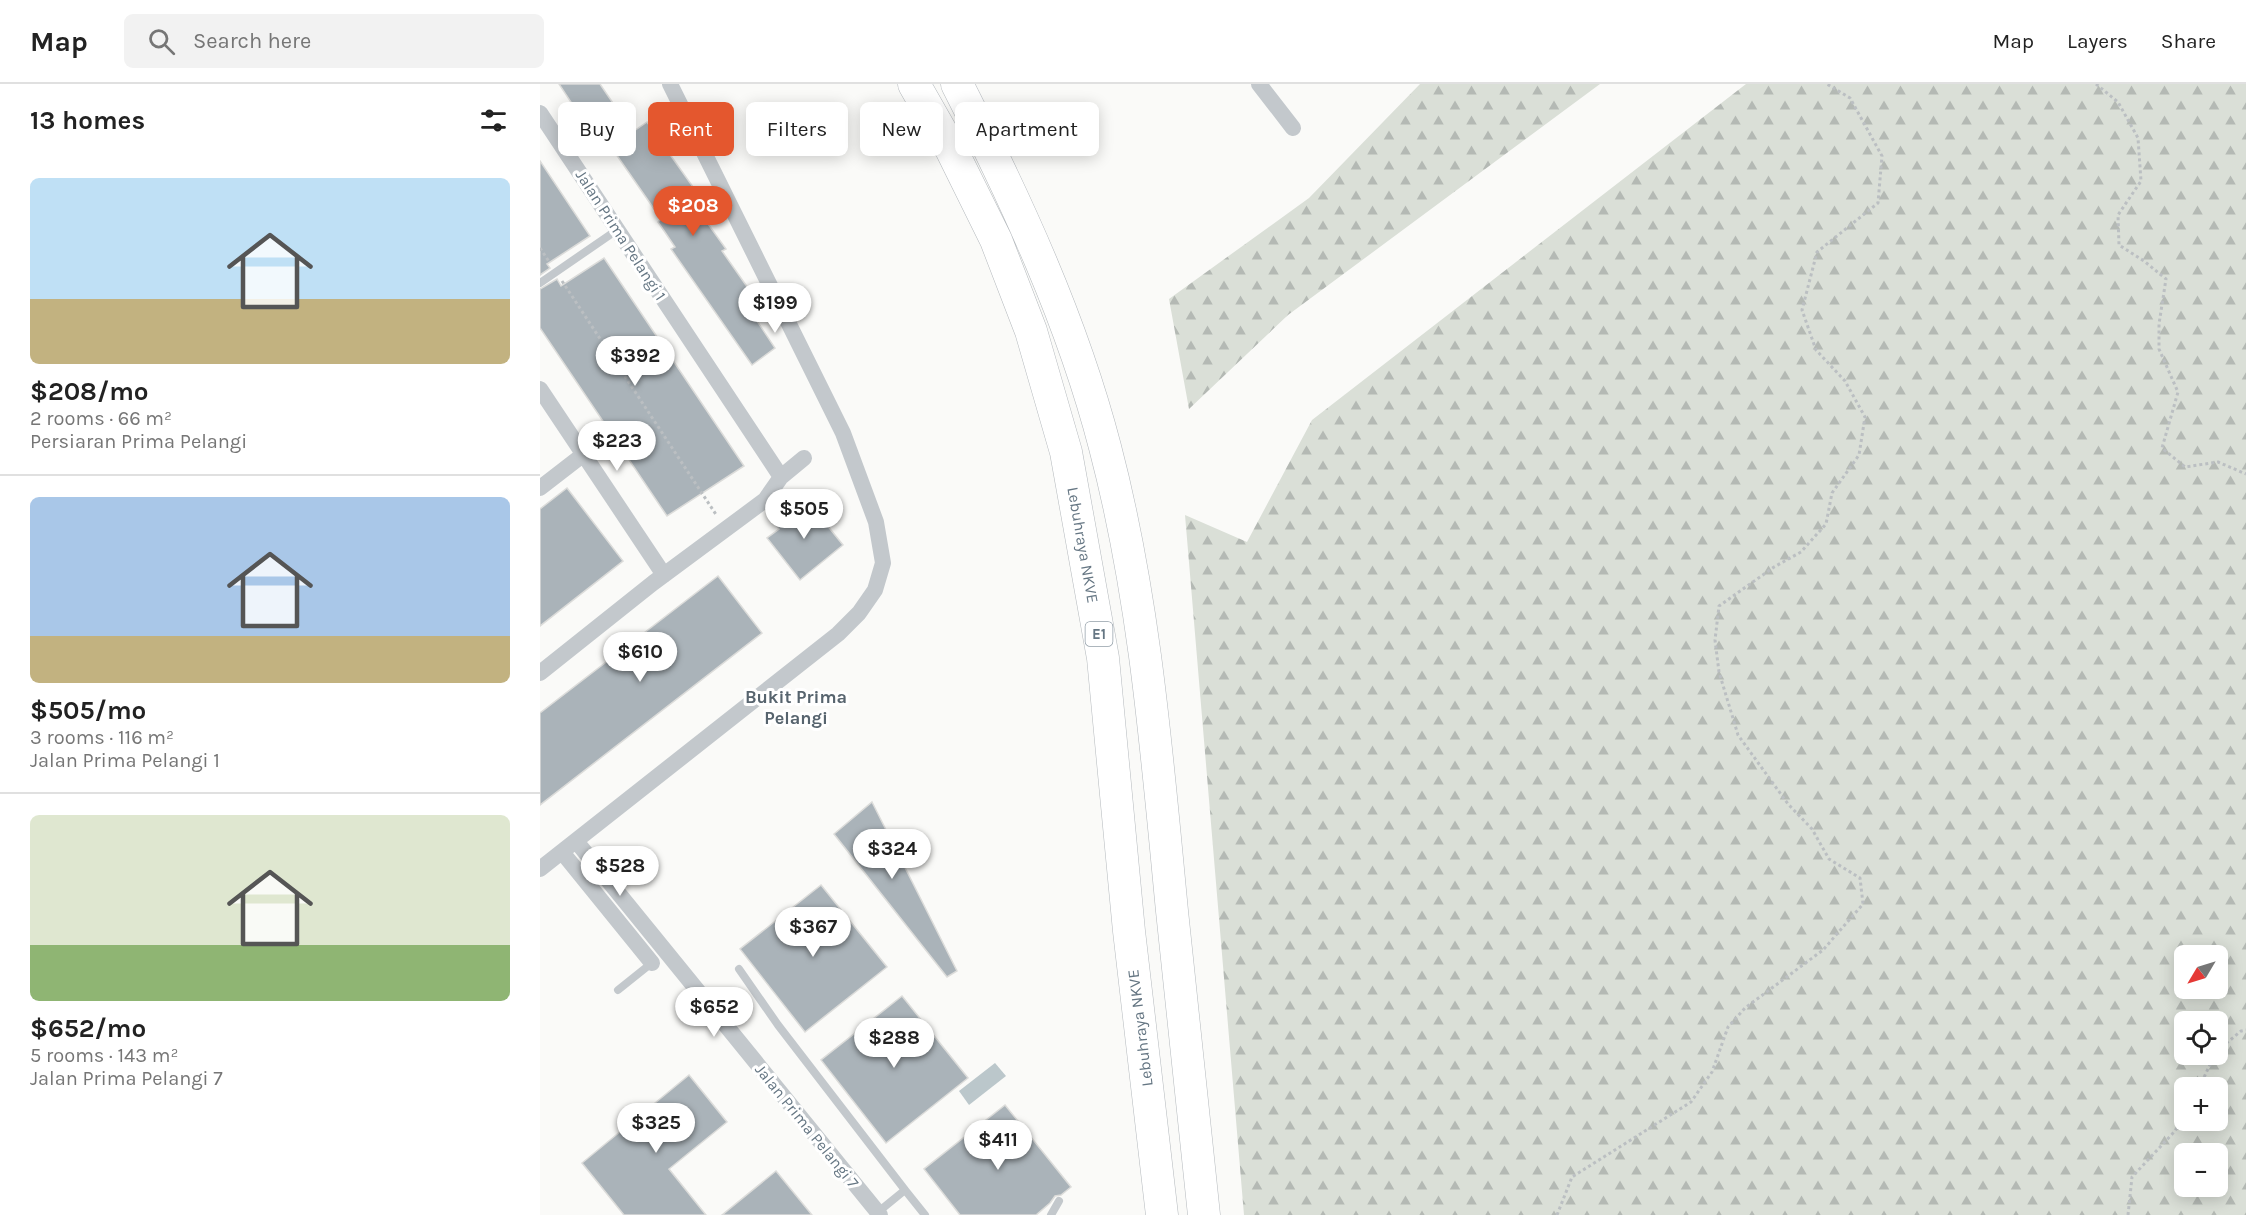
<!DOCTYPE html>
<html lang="en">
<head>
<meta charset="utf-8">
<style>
  :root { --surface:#fff; --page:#f2f2f2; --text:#222; --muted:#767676; --line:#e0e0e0; --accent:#e4572e }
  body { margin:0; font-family:Karla,sans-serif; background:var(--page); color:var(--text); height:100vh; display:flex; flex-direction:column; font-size:22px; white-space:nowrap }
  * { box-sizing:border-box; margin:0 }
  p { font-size:20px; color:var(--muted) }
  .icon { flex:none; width:33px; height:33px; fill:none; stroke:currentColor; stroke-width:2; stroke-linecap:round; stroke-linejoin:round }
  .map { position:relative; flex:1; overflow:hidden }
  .panel { display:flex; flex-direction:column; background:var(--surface); width:540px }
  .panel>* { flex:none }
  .hud { position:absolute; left:18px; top:18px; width:570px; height:54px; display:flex; gap:12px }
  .needle { width:39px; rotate:232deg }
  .controls { position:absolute; left:1634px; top:861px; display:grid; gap:12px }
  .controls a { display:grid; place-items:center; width:54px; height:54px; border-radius:9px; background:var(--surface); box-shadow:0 3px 15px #0003; font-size:30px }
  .price { position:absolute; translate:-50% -51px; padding:0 14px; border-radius:21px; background:#fff; color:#222; font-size:20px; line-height:39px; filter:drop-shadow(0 2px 3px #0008) }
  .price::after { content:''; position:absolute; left:50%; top:36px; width:18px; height:14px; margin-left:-9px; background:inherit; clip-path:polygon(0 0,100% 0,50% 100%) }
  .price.current { background:var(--accent); color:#fff }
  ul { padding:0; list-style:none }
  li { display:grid; align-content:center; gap:12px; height:318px; padding:0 30px }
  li+li { border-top:2px solid var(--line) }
  li span { display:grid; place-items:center; height:186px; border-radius:9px; color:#555 }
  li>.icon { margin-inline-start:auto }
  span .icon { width:108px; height:108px; fill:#fffc; stroke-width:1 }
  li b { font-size:26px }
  h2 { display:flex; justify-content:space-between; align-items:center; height:72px; padding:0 30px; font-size:26px }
  .chip { padding:0 21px; border-radius:9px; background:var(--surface); box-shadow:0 3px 15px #0003; font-size:21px; line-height:54px }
  .chip.current { background:var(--accent); color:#fff }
  header { display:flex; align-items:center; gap:36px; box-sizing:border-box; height:84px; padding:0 30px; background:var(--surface); border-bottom:2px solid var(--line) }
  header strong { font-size:28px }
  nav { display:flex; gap:33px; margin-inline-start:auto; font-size:21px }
  .search { width:420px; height:54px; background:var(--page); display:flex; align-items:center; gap:15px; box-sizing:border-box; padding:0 21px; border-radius:9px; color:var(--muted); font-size:22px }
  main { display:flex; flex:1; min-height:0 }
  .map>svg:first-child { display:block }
  .forest { fill:url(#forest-firs); fill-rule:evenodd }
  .water { fill:#bbc7cb }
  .building { fill:#aab3b9; stroke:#dcdcda; stroke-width:1.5 }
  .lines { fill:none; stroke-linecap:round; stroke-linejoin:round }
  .highway-casing { stroke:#b4b9bd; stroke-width:33 }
  .path { stroke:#bbbfc2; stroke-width:3; stroke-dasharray:3 3; stroke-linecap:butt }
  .lane { stroke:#c3c8cc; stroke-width:8 }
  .street { stroke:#c3c8cc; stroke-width:16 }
  .highway { stroke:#fff; stroke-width:32 }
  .labels { text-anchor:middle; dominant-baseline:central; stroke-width:6; stroke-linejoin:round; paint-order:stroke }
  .shield { fill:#fff; stroke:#939fa8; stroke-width:1.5 }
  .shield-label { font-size:15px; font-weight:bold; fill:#657683 }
  .street-label { font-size:16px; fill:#657683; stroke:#fff }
  .neighbourhood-label { font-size:18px; font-weight:bold; fill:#57646e; stroke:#fff }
</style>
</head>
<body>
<header>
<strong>Map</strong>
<div class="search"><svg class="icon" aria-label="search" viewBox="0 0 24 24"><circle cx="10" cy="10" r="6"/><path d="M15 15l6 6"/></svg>Search here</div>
<nav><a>Map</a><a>Layers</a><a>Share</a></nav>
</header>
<main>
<section class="panel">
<h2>13 homes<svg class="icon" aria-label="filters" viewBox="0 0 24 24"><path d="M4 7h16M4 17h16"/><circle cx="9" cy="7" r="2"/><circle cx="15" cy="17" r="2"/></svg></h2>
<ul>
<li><span style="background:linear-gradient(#bfe0f5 65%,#c2b280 0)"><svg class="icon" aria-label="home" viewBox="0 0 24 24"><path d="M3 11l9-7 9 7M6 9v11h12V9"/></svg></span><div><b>$208/mo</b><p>2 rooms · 66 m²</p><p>Persiaran Prima Pelangi</p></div></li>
<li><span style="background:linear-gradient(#a9c7e8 75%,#c2b280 0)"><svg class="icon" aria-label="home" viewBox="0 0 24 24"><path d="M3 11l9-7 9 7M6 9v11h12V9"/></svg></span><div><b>$505/mo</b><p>3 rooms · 116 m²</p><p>Jalan Prima Pelangi 1</p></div></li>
<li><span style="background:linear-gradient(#dfe7d0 70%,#8fb573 0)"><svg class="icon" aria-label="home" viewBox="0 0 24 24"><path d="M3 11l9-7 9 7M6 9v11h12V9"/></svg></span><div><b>$652/mo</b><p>5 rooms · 143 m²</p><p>Jalan Prima Pelangi 7</p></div></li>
</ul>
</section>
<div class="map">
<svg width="1706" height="1131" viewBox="0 0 1706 1131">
  <defs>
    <pattern id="forest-firs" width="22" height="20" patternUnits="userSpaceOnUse" patternTransform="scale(1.5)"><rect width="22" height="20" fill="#dadfd7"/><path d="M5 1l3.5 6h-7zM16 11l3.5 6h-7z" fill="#b4b9b4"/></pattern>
  </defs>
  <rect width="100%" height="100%" fill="#fafaf8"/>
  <!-- forest -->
  <path class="forest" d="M 880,0 L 1060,0 L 748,231 L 649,325 L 629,215 L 769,114 Z
    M 1206,0 L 1706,0 L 1706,1131 L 704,1131 L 645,431 L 707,458 L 772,336 ZM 1644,872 L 1677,872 L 1677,904 L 1644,904 ZM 1644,938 L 1677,938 L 1677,970 L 1644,970 ZM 1644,1004 L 1677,1004 L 1677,1036 L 1644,1036 ZM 1644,1070 L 1677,1070 L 1677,1102 L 1644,1102 Z"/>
  <!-- water -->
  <path class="water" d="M 455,979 L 466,992 L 429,1021 L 419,1007 Z"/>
  <!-- building -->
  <path class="building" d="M 19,0 L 60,0 L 77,25 L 48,44 Z
    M 107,38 L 158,110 L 155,112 L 172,137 L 168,140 L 186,165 L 182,167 L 208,204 L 206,206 L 218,223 L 211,228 L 235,264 L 212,281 L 131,165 L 135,163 L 118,138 L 121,135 L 71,63 Z
    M 0,77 L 50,152 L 7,180 L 10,184 L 0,191 Z
    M 64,174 L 204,382 L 127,432 L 0,244 L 0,205 L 17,195 L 21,202 Z
    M 27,404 L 83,477 L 0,542 L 0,425 Z
    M 270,420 L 303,461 L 260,496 L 227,454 L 239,445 L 233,437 L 251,423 L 257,430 Z
    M 178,492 L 222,549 L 0,721 L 0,629 Z
    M 332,718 L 417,887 L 407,893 L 294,750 Z
    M 281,801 L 347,883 L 265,948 L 200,865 Z
    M 362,912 L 428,994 L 346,1059 L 281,976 Z
    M 149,991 L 187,1038 L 129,1085 L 166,1131 L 84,1131 L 42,1079 Z
    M 465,1021 L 531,1103 L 521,1111 L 515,1112 L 510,1119 L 496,1131 L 420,1131 L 384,1085 Z
    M 236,1087 L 272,1131 L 182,1131 Z"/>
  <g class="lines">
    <defs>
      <path id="highway" d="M 374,0 L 411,65 L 456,156 L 491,247 L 526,368 L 563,574 L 589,847 L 622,1131
        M 417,0 C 476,116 532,236 565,363 C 605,515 617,672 632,827 C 642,929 654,1030 664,1131"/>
    </defs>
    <!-- highway casing -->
    <use href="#highway" class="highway-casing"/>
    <!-- path -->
    <path class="path" d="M 1556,0 L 1578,18 L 1598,54 L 1601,97 L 1578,131 L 1579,161 L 1604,177 L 1626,195 L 1619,240 L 1619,265 L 1638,308 L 1622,364 L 1645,383 L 1678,378 L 1706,390
      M 0,164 L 10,179
      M 22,197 L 177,432
      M 1677,967 L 1701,947 L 1706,946
      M 1659,1004 L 1675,970
      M 1017,1131 L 1032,1093 L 1151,1018 L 1172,988 L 1188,943 L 1205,924 L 1283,866 L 1323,820 L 1320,794 L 1289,775 L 1272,745 L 1248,720 L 1198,651 L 1179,588 L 1175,556 L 1179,522 L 1234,483 L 1261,468 L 1286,440 L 1292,409 L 1319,371 L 1325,333 L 1305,297 L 1276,266 L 1262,226 L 1277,168 L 1338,119 L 1342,72 L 1310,14 L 1287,0
      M 1588,1131 L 1592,1093 L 1635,1047 L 1644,1031"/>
    <!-- lane -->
    <path class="lane" d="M 0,199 L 77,146
      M 199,885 L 238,941 L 365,1106
      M 78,906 L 113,878
      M 338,1128 L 365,1106 L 385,1131
      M 511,1131 L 519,1117"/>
    <!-- street -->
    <path class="street" d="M 719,0 L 753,44
      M 0,29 L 241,393
      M 0,305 L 124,491
      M 0,404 L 44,370
      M 0,589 L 113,499 L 225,416 L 241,393 L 264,374
      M 36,757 L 340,1131
      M 22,768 L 112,879
      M 0,785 L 298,550 L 319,529 L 335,506 L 343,479 L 336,438 L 303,349 L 130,0"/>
    <!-- highway -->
    <use href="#highway" class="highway"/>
  </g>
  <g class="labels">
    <!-- shield labels -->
    <rect class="shield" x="545.5" y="538" width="27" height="24" rx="4.5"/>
    <g class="shield-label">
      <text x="559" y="550">E1</text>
    </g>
    <!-- street labels -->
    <g class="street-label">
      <text transform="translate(81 151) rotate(57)">Jalan Prima Pelangi 1</text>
      <text transform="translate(543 461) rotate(80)">Lebuhraya NKVE</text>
      <text transform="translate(600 944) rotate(-97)">Lebuhraya NKVE</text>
      <text transform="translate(267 1042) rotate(51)">Jalan Prima Pelangi 7</text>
    </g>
    <!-- neighbourhood labels -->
    <g class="neighbourhood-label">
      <text x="256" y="613">Bukit Prima<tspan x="256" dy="21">Pelangi</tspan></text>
    </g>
  </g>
</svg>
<div class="controls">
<a><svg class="needle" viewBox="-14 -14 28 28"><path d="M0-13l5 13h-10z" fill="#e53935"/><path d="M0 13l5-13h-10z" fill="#767676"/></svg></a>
<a><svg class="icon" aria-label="locate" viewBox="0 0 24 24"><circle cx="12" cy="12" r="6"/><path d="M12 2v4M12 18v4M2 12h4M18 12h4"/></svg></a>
<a>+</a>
<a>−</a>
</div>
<b class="price current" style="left:153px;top:153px">$208</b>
<b class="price" style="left:235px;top:250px">$199</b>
<b class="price" style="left:95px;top:303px">$392</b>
<b class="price" style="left:77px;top:388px">$223</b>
<b class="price" style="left:264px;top:456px">$505</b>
<b class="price" style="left:100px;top:599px">$610</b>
<b class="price" style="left:352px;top:796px">$324</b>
<b class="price" style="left:80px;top:813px">$528</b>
<b class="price" style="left:273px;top:874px">$367</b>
<b class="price" style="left:174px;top:954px">$652</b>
<b class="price" style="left:354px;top:985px">$288</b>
<b class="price" style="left:116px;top:1070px">$325</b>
<b class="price" style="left:458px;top:1087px">$411</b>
<div class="hud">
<a class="chip">Buy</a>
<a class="chip current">Rent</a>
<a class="chip">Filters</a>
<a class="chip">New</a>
<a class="chip">Apartment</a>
</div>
</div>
</main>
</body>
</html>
